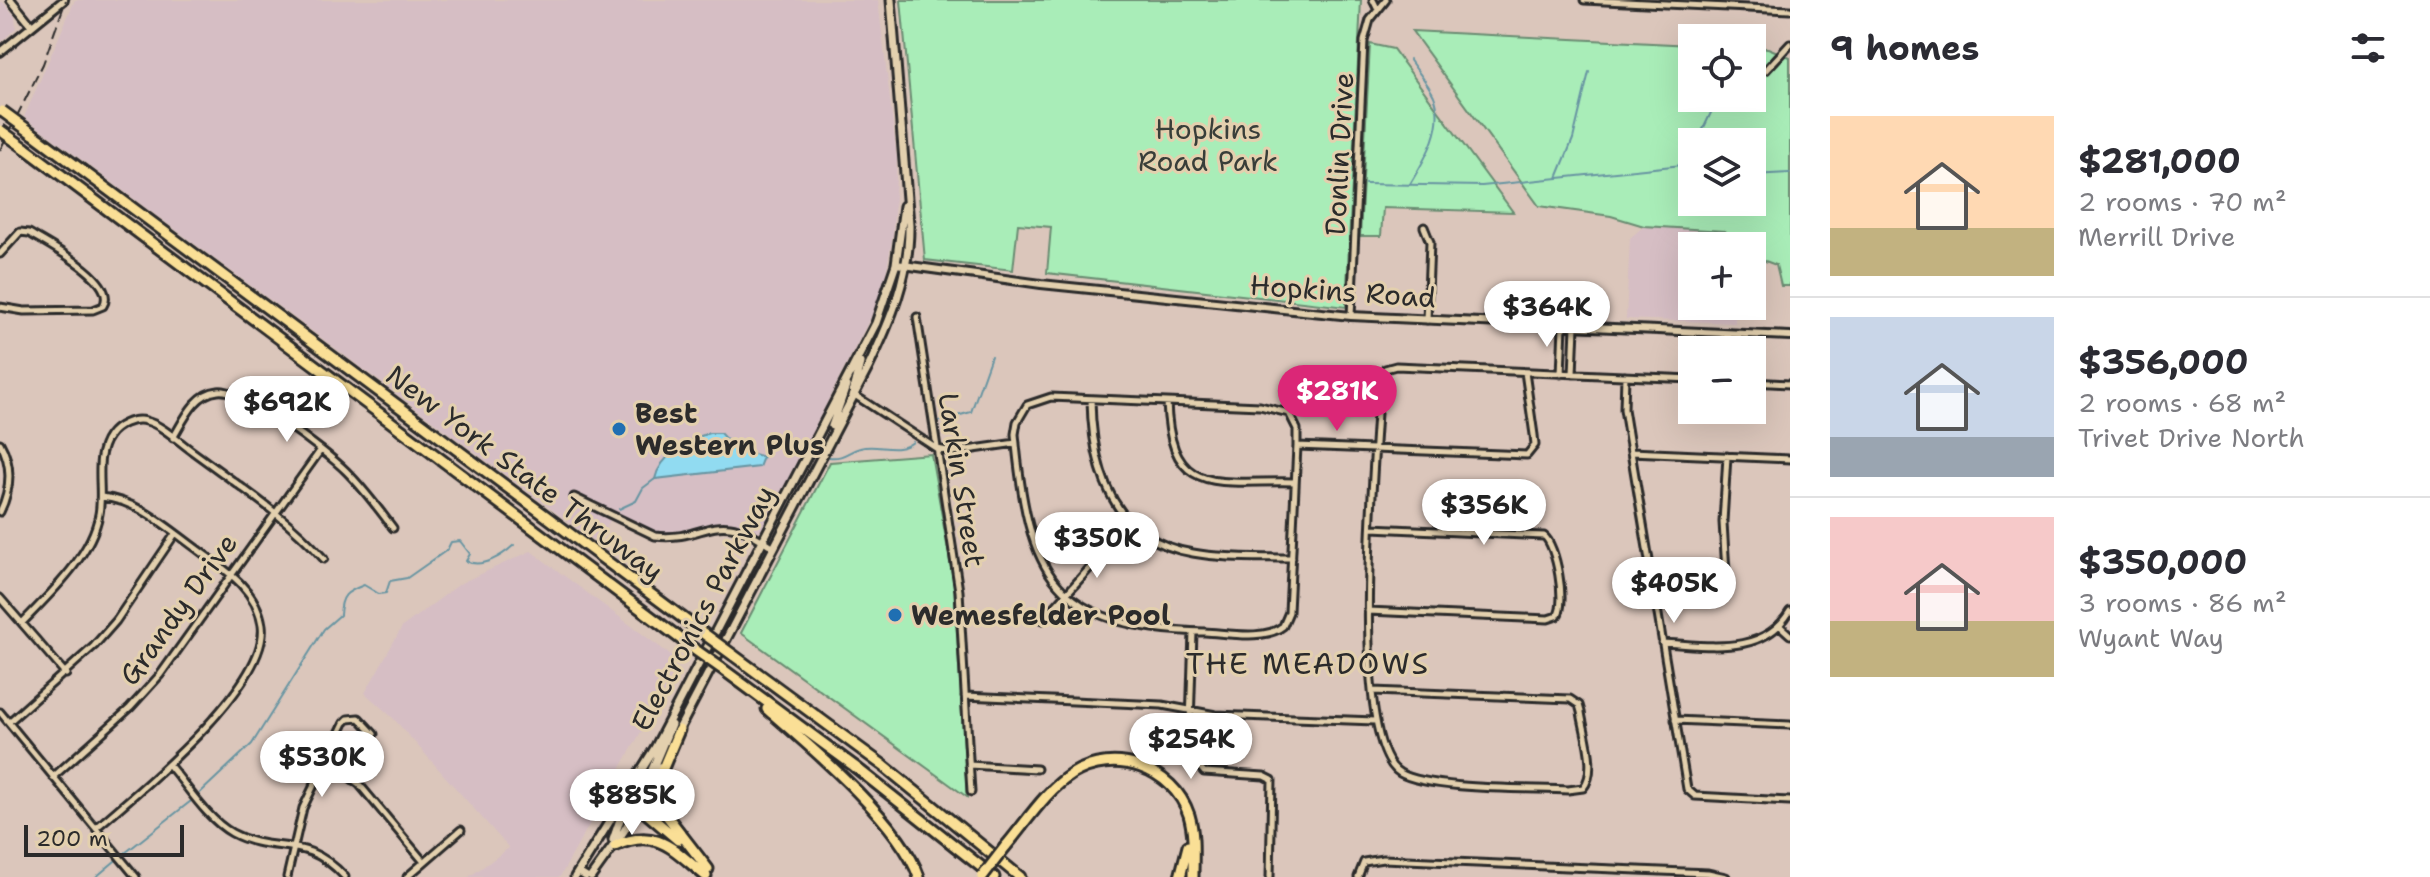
<!DOCTYPE html>
<html lang="en">
<head>
<meta charset="utf-8">
<style>
  :root { --surface:#fff; --page:#f2f2f3; --text:#2b2b33; --muted:#7c7c81; --line:#e1e1e2; --accent:#db2777 }
  body { margin:0; font-family:"Shantell Sans",sans-serif; background:var(--page); color:var(--text); height:100vh; display:flex; flex-direction:column; font-size:30px; white-space:nowrap }
  * { box-sizing:border-box; margin:0 }
  p { font-size:26px; color:var(--muted) }
  .icon { flex:none; width:44px; height:44px; fill:none; stroke:currentColor; stroke-width:2; stroke-linecap:round; stroke-linejoin:round }
  .map { position:relative; flex:1; overflow:hidden }
  .side { display:flex; flex-direction:column; background:var(--surface); width:640px }
  .side>* { flex:none }
  .controls { position:absolute; left:1678px; top:24px; display:grid; gap:16px }
  .controls a { display:grid; place-items:center; width:88px; height:88px; border-radius:0px; background:var(--surface); box-shadow:0 8px 32px #0002; font-size:40px }
  .scale { position:absolute; left:24px; bottom:20px; width:160px; box-sizing:border-box; padding-left:8px; border:4px solid #2b2b2b; border-top:0; font-size:22px; line-height:28px; white-space:nowrap; color:#2b2b2b; -webkit-text-stroke:6px #e3d0ae; paint-order:stroke }
  .price { position:absolute; translate:-50% -68px; padding:0 18px; border-radius:28px; background:#fff; color:#222; font-size:26px; line-height:52px; filter:drop-shadow(0 2px 4px #0008) }
  .price::after { content:''; position:absolute; left:50%; top:48px; width:24px; height:18px; margin-left:-12px; background:inherit; clip-path:polygon(0 0,100% 0,50% 100%) }
  .price.selected { background:var(--accent); color:#fff }
  ul { padding:0; list-style:none }
  li { display:flex; align-items:center; gap:24px; height:200px; padding:0 40px }
  li+li { border-top:2px solid var(--line) }
  li span { display:grid; place-items:center; flex:none; width:224px; height:160px; border-radius:0px; color:#555 }
  li>.icon { margin-inline-start:auto }
  span .icon { width:96px; height:96px; fill:#fffc; stroke-width:1 }
  li b { font-size:34px }
  h2 { display:flex; justify-content:space-between; align-items:center; height:96px; padding:0 40px; font-size:34px }
  main { display:flex; flex:1; min-height:0 }
  .map>svg:first-child { display:block }
  .built { fill:#d6bec4 }
  .green { fill:#a9edb8; stroke:#6a8c72; stroke-width:2; fill-rule:evenodd }
  .water { fill:#91dbf1; stroke:#6895a2; stroke-width:2 }
  .lines { fill:none; stroke-linecap:round; stroke-linejoin:round }
  .stream { stroke:#6895a2; stroke-width:2 }
  .minor-casing { stroke:#2b2b2b; stroke-width:11 }
  .tertiary-casing { stroke:#2b2b2b; stroke-width:12 }
  .secondary-casing { stroke:#2b2b2b; stroke-width:13 }
  .motorway-casing { stroke:#2b2b2b; stroke-width:15 }
  .minor { stroke:#e3d0ae; stroke-width:5 }
  .tertiary { stroke:#e3d0ae; stroke-width:6 }
  .secondary { stroke:#e3d0ae; stroke-width:7 }
  .motorway { stroke:#fadf96; stroke-width:9 }
  .rail { stroke:#2b2b2b; stroke-width:2; stroke-dasharray:12 6; stroke-linecap:butt }
  .motorway-bridge-casing { stroke:#2b2b2b; stroke-width:15; stroke-linecap:butt }
  .motorway-bridge { stroke:#fadf96; stroke-width:9 }
  .poi-dot { fill:#1f6fb2; stroke:#e3d0ae; stroke-width:3 }
  .labels { text-anchor:middle; dominant-baseline:central; stroke-width:6; stroke-linejoin:round; paint-order:stroke }
  .park-label { font-size:28px; fill:#383e39; stroke:#e3d0ae }
  .street-label { font-size:28px; fill:#2b2b2b; stroke:#e3d0ae }
  .poi-label { font-size:28px; font-weight:bold; fill:#2b2b2b; stroke:#e3d0ae; text-anchor:start }
  .neighbourhood-label { font-size:30px; letter-spacing:2px; fill:#2b2b2b; stroke:#e3d0ae }
</style>
</head>
<body>
<main>
<div class="map">
<svg width="1790" height="877" viewBox="0 0 1790 877">
  <rect width="100%" height="100%" fill="#dbc6bb"/>
  <filter id="ink" filterUnits="userSpaceOnUse"><feTurbulence type="fractalNoise" baseFrequency=".0125" numOctaves="2"/><feDisplacementMap in="SourceGraphic" scale="16" xChannelSelector="R" yChannelSelector="G"/><feConvolveMatrix kernelMatrix="1 2 1 2 8 2 1 2 1" color-interpolation-filters="sRGB"/></filter>
  <g filter="url(#ink)">
    <!-- built -->
    <path class="built" d="M 1,0 L 15,16 L 16,28 L 0,43 Z
      M 75,0 L 878,0 L 897,158 L 893,233 L 883,293 L 761,532 L 720,521 L 669,533 L 654,532 L 615,512 L 597,543 L 24,117 Z
      M 1644,226 L 1725,231 L 1738,245 L 1692,246 L 1692,306 L 1736,306 L 1735,323 L 1626,319 L 1630,238 Z
      M 531,551 L 680,662 L 560,877 L 469,877 L 509,848 L 393,718 L 365,693 L 402,627 L 461,583 Z"/>
    <!-- green -->
    <path class="green" d="M 901,0 L 1361,0 L 1346,307 L 1047,273 L 1051,227 L 1018,224 L 1013,270 L 925,260 Z
      M 1412,31 L 1692,45 L 1692,98 L 1752,98 L 1752,47 L 1768,48 L 1790,57 L 1790,286 L 1781,286 L 1776,265 L 1752,256 L 1752,246 L 1740,246 L 1725,231 L 1644,226 L 1611,216 L 1539,206 ZM 1692,142 L 1752,142 L 1752,202 L 1692,202 Z
      M 1370,44 L 1393,49 L 1513,212 L 1383,208 L 1381,236 L 1360,236 Z
      M 931,454 L 954,584 L 967,797 L 741,633 L 830,462 Z"/>
    <!-- water -->
    <path class="water" d="M 709,433 L 720,433 L 733,447 L 763,457 L 759,467 L 655,479 C 660,456 687,440 709,433 Z"/>
    <g class="lines">
      <!-- stream -->
      <path class="stream" d="M 1409,59 C 1417,71 1428,83 1434,96 C 1446,126 1425,159 1410,184
        M 1697,142 L 1718,98
        M 1687,162 L 1692,153
        M 1752,175 L 1790,173
        M 1557,178 L 1573,139 L 1589,72
        M 1365,184 L 1482,186 L 1692,164
        M 936,422 L 971,412 L 991,356
        M 829,457 C 844,459 848,451 860,448 C 878,443 897,455 913,442
        M 619,509 L 636,501 L 643,488 L 655,479
        M 200,793 L 252,744 L 324,629 L 340,615 C 341,595 346,592 364,585 L 379,594 L 386,593 L 390,581 L 407,578 L 447,550 L 451,542 L 460,541 L 470,554 L 466,561 C 482,569 502,556 514,545
        M 125,853 L 191,801
        M 96,877 L 115,861"/>
      <defs>
        <path id="minor" d="M 1373,0 L 1377,8
          M 1584,0 L 1790,10
          M 1766,70 L 1790,44
          M 1424,227 L 1430,242 L 1427,320
          M 0,254 L 20,232 L 29,233 C 49,245 119,281 103,306 L 93,310 L 24,311 L 0,307
          M 1351,316 L 1364,41 L 1370,20 L 1386,0
          M 917,317 L 959,591 L 971,792
          M 1561,374 L 1563,325
          M 1573,374 L 1575,326
          M 1625,376 L 1624,409 L 1631,452 L 1687,789 L 1695,796 L 1790,801
          M 1752,382 L 1790,384
          M 853,394 L 937,449 L 953,452 L 1016,443
          M 1051,397 L 1260,406 L 1289,413 L 1297,429 L 1297,446 L 1289,612 L 1283,626 C 1265,641 1227,633 1205,632 C 1053,628 1028,576 1015,434 L 1017,422 L 1027,405 Z
          M 1091,399 C 1092,470 1113,540 1193,553 C 1225,559 1260,557 1292,558
          M 1167,402 C 1170,499 1218,480 1295,482
          M 173,438 C 184,420 195,393 218,391 C 242,387 327,452 346,471 C 364,489 378,508 393,528
          M 0,443 C 13,466 11,489 0,512
          M 1297,446 L 1527,455 L 1535,445 L 1534,435 L 1525,372
          M 1631,452 L 1790,459
          M 574,497 L 655,536 C 710,542 712,504 774,548
          M 1726,572 L 1723,522 L 1727,456
          M 0,598 L 66,674
          M 1368,611 L 1548,619 L 1557,616 C 1567,604 1556,544 1544,536 L 1372,528
          M 1043,620 L 1131,522
          M 22,623 C 50,594 92,555 99,514 C 104,489 93,458 109,436 C 116,426 133,417 146,421 C 162,425 178,441 192,451 C 238,485 286,516 324,559
          M 1779,625 L 1790,635
          M 1193,632 L 1189,754 L 1204,772 L 1264,776 L 1272,780 L 1270,877
          M 1662,643 C 1707,645 1763,657 1790,611
          M 1373,691 L 1570,699 L 1579,705 L 1581,712 C 1584,733 1598,771 1583,788 L 1568,790 C 1530,788 1429,790 1400,773 C 1347,741 1376,446 1379,381 L 1385,369 L 1396,366 L 1692,379
          M 965,696 L 1162,705 L 1216,715 L 1375,721
          M 0,712 L 136,877
          M 1675,720 L 1790,725
          M 9,722 L 94,646 L 116,621 L 175,534
          M 169,765 C 188,787 207,819 232,833 C 275,856 304,832 345,877
          M 969,765 L 1037,769
          M 322,766 L 344,773 L 359,784 L 424,862
          M 53,777 L 130,708 L 160,675 L 320,451
          M 96,828 C 139,791 270,685 262,625 C 257,590 226,570 201,552 C 170,530 139,500 101,497
          M 287,877 L 303,808 L 344,723 L 348,719 L 359,718 L 374,734
          M 407,877 L 461,830
          M 1358,877 L 1364,862 L 1383,859 L 1708,873 L 1726,877"/>
        <path id="tertiary" d="M 11,0 L 32,26
          M 0,52 L 64,0
          M 896,264 L 1041,284 L 1351,316 L 1790,336
          M 578,872 L 586,877"/>
        <path id="secondary" d="M 853,390 L 860,363
          M 832,426 L 846,386
          M 676,735 L 868,368 C 890,322 910,276 909,224 L 891,0
          M 640,798 L 671,725
          M 613,840 L 628,796
          M 575,877 L 655,748 L 876,323 L 896,264 L 904,206
          M 591,877 L 624,831 L 660,767"/>
        <path id="motorway" d="M 32,133 L 703,633
          M 25,148 L 694,649
          M 733,655 L 884,766 L 1020,877
          M 721,668 L 854,766 L 994,877
          M 767,709 C 812,748 900,822 919,877
          M 679,730 L 658,780 L 657,803 L 708,869
          M 638,806 L 678,840
          M 615,846 C 658,826 674,851 706,876
          M 1005,847 C 1025,824 1045,791 1072,774 C 1114,748 1173,767 1189,815 C 1195,835 1193,857 1193,877
          M 1180,877 L 1188,846"/>
      </defs>
      <!-- minor casing -->
      <use href="#minor" class="minor-casing"/>
      <!-- tertiary casing -->
      <use href="#tertiary" class="tertiary-casing"/>
      <!-- secondary casing -->
      <use href="#secondary" class="secondary-casing"/>
      <!-- motorway casing -->
      <use href="#motorway" class="motorway-casing"/>
      <!-- minor -->
      <use href="#minor" class="minor"/>
      <!-- tertiary -->
      <use href="#tertiary" class="tertiary"/>
      <!-- secondary -->
      <use href="#secondary" class="secondary"/>
      <!-- motorway -->
      <use href="#motorway" class="motorway"/>
      <!-- rail -->
      <path class="rail" d="M 0,150 L 43,64 L 66,0"/>
      <defs>
        <path id="motorway-bridge" d="M 2,111 L 32,133
          M 0,130 L 25,148
          M 703,633 L 733,655
          M 694,649 L 721,668
          M 982,877 L 1005,847"/>
      </defs>
      <!-- motorway-bridge casing -->
      <use href="#motorway-bridge" class="motorway-bridge-casing"/>
      <!-- motorway-bridge -->
      <use href="#motorway-bridge" class="motorway-bridge"/>
    </g>
  </g>
  <!-- markers -->
  <g class="poi-dot">
    <circle cx="619" cy="429" r="8"/>
    <circle cx="895" cy="615" r="8"/>
  </g>
  <g class="labels">
    <!-- park labels -->
    <g class="park-label">
      <text x="1208" y="129">Hopkins<tspan x="1208" dy="32">Road Park</tspan></text>
    </g>
    <!-- street labels -->
    <g class="street-label">
      <text transform="translate(1339 154) rotate(-87)">Donlin Drive</text>
      <text transform="translate(1343 291) rotate(4)">Hopkins Road</text>
      <text transform="translate(525 473) rotate(37)">New York State Thruway</text>
      <text transform="translate(962 480) rotate(81)">Larkin Street</text>
      <text transform="translate(703 608) rotate(-62)">Electronics Parkway</text>
      <text transform="translate(178 609) rotate(-54)">Grandy Drive</text>
    </g>
    <!-- poi labels -->
    <g class="poi-label">
      <text x="635" y="413">Best<tspan x="635" dy="32">Western Plus</tspan></text>
      <text x="911" y="615">Wemesfelder Pool</text>
    </g>
    <!-- neighbourhood labels -->
    <g class="neighbourhood-label">
      <text x="1308" y="663">THE MEADOWS</text>
    </g>
  </g>
</svg>
<div class="controls">
<a><svg class="icon" aria-label="locate" viewBox="0 0 24 24"><circle cx="12" cy="12" r="6"/><path d="M12 2v4M12 18v4M2 12h4M18 12h4"/></svg></a>
<a><svg class="icon" aria-label="layers" viewBox="0 0 24 24"><path d="M12 4l9 5-9 5-9-5zM3 14l9 5 9-5"/></svg></a>
<a>+</a>
<a>−</a>
</div>
<div class="scale">200 m</div>
<b class="price" style="left:1547px;top:349px">$364K</b>
<b class="price selected" style="left:1337px;top:433px">$281K</b>
<b class="price" style="left:287px;top:444px">$692K</b>
<b class="price" style="left:1484px;top:547px">$356K</b>
<b class="price" style="left:1097px;top:580px">$350K</b>
<b class="price" style="left:1674px;top:625px">$405K</b>
<b class="price" style="left:1191px;top:781px">$254K</b>
<b class="price" style="left:322px;top:799px">$530K</b>
<b class="price" style="left:632px;top:837px">$885K</b>
</div>
<section class="side">
<h2>9 homes<svg class="icon" aria-label="filters" viewBox="0 0 24 24"><path d="M4 7h16M4 17h16"/><circle cx="9" cy="7" r="2"/><circle cx="15" cy="17" r="2"/></svg></h2>
<ul>
<li><span style="background:linear-gradient(#ffd9b3 70%,#c2b280 0)"><svg class="icon" aria-label="home" viewBox="0 0 24 24"><path d="M3 11l9-7 9 7M6 9v11h12V9"/></svg></span><div><b>$281,000</b><p>2 rooms · 70 m²</p><p>Merrill Drive</p></div></li>
<li><span style="background:linear-gradient(#c9d6e8 75%,#9aa5b1 0)"><svg class="icon" aria-label="home" viewBox="0 0 24 24"><path d="M3 11l9-7 9 7M6 9v11h12V9"/></svg></span><div><b>$356,000</b><p>2 rooms · 68 m²</p><p>Trivet Drive North</p></div></li>
<li><span style="background:linear-gradient(#f6c9c9 65%,#c2b280 0)"><svg class="icon" aria-label="home" viewBox="0 0 24 24"><path d="M3 11l9-7 9 7M6 9v11h12V9"/></svg></span><div><b>$350,000</b><p>3 rooms · 86 m²</p><p>Wyant Way</p></div></li>
</ul>
</section>
</main>
</body>
</html>
